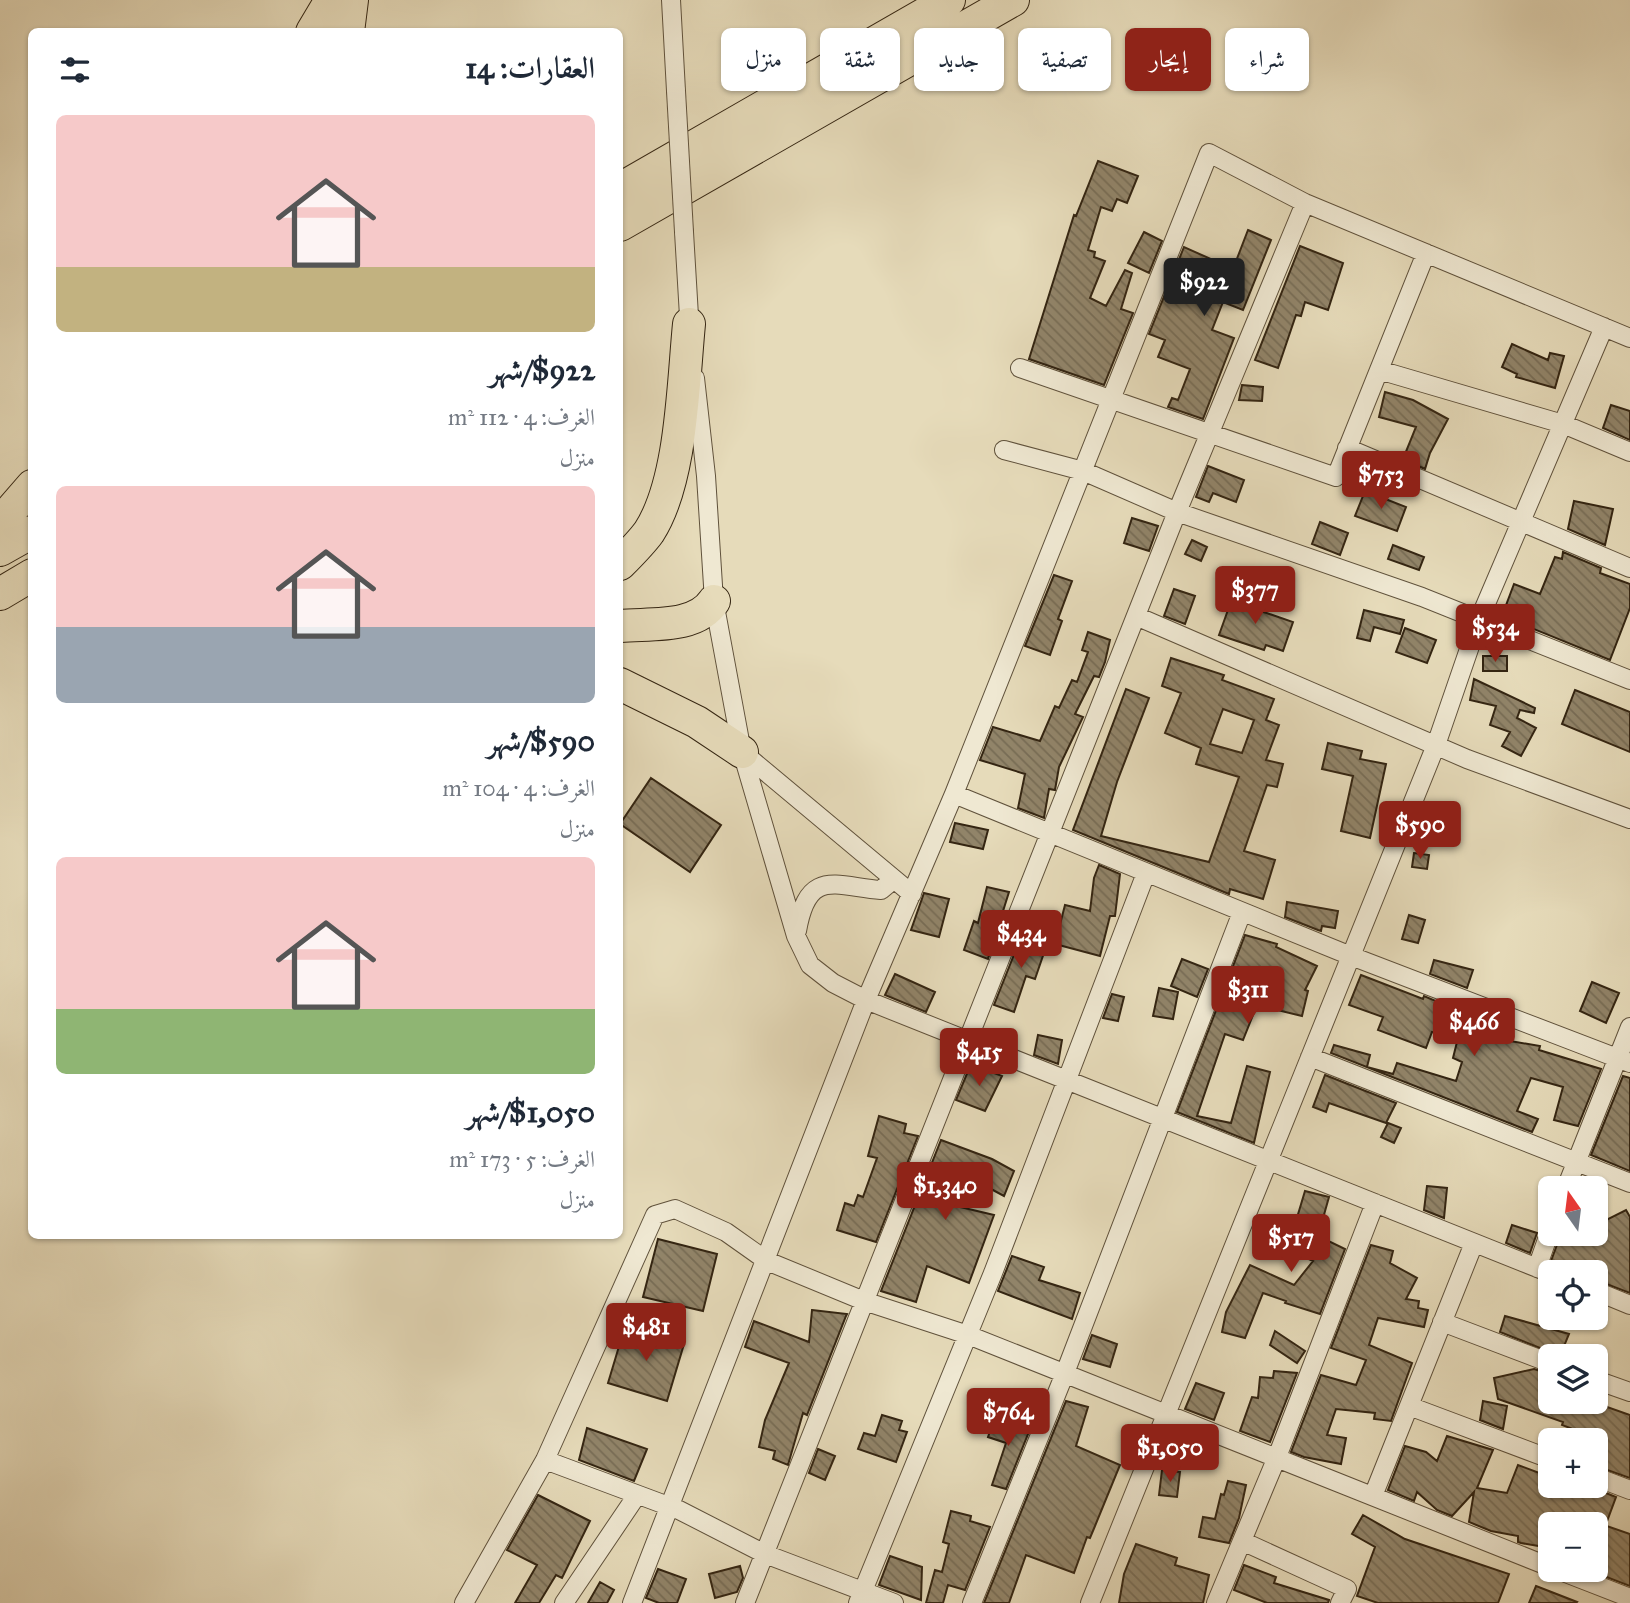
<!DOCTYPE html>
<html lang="ar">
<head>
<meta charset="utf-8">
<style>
  :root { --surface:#fff; --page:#f6f6f7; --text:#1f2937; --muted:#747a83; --accent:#8f2418 }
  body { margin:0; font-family:"IM FELL Great Primer",Amiri,serif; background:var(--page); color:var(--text); direction:rtl; height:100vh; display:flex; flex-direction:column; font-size:26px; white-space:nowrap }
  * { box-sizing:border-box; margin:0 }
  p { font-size:23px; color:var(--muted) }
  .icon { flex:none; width:38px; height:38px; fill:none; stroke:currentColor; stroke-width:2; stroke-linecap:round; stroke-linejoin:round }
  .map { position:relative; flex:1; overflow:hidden; direction:ltr }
  .panel { position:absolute; left:28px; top:28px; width:595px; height:1211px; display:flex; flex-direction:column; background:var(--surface); border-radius:10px; box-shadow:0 2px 5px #0004; direction:rtl }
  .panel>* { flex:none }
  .guide { position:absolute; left:644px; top:28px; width:665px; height:63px; direction:rtl; display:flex; gap:14px }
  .needle { width:46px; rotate:346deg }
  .fabs { position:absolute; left:1538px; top:1176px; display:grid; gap:14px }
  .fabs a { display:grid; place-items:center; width:70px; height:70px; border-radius:10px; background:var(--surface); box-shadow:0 2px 5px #0004; font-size:35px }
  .price { position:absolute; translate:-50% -60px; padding:0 16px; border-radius:7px; background:var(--accent); color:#fff; font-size:23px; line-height:46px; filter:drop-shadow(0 2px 4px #0008) }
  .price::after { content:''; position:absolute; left:50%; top:42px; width:21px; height:16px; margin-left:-10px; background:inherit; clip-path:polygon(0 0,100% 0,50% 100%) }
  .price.on { background:#222; color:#fff }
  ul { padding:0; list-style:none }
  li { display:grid; align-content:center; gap:14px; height:371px; padding:0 28px }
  li span { display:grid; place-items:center; height:217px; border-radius:10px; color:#555 }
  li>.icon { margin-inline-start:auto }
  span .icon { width:126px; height:126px; fill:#fffc; stroke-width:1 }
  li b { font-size:30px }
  h2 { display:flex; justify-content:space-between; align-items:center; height:84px; padding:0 28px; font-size:30px }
  .tag { padding:0 24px; border-radius:10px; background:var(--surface); box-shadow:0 2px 5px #0004; font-size:24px; line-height:63px }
  .tag.on { background:var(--accent); color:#fff }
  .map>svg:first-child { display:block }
  .building { fill:url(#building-back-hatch); stroke:#342512; stroke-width:2; fill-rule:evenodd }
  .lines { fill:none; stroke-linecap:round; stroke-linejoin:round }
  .street-casing { stroke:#60523c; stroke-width:20 }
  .highway-casing { stroke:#342512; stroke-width:34 }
  .street { stroke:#efe8d2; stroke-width:18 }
  .highway { stroke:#e6dbba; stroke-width:32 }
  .street-bridge-casing { stroke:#60523c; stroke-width:20; stroke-linecap:butt }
  .street-bridge { stroke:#efe8d2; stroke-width:18 }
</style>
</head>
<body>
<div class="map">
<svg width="1630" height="1603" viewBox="0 0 1630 1603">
  <defs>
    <pattern id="building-back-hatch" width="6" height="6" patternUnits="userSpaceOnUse" patternTransform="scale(1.75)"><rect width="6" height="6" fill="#918469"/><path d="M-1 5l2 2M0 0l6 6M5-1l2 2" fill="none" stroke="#776c55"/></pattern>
  </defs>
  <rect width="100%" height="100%" fill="#e6dbba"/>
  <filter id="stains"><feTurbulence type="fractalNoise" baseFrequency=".00286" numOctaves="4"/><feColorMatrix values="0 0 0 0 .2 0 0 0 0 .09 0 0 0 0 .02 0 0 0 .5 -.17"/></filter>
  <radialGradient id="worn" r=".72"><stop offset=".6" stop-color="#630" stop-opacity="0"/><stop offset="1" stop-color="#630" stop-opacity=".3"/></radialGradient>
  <!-- building -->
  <path class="building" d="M 1098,161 L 1138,176 L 1127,203 L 1117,199 L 1112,211 L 1101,207 L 1088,250 L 1095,252 L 1094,257 L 1105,261 L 1090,298 L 1106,306 L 1125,270 L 1132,273 L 1121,309 L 1133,313 L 1104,385 L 1029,359 L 1074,215 L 1076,216 Z
    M 1248,230 L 1271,240 L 1243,310 L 1223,302 L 1212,330 L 1234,338 L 1203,419 L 1168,407 L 1172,398 L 1178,400 L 1190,369 L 1158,357 L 1165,340 L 1149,334 L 1184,247 L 1233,269 Z
    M 1144,232 L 1162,241 L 1149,273 L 1128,263 Z
    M 1300,246 L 1343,263 L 1328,310 L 1305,302 L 1301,316 L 1296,315 L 1278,368 L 1255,360 Z
    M 1512,344 L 1548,360 L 1550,353 L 1564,356 L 1555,388 L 1516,377 L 1517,374 L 1502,367 Z
    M 1242,385 L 1263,387 L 1262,401 L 1239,400 Z
    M 1385,392 L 1413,400 L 1448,419 L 1430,453 L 1425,469 L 1403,459 L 1416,427 L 1379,417 Z
    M 1611,405 L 1630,411 L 1630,440 L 1603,428 Z
    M 1208,466 L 1244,480 L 1236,502 L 1213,493 L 1209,502 L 1196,497 Z
    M 1365,491 L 1406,507 L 1397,531 L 1355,516 Z
    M 1574,501 L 1613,509 L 1605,545 L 1568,529 Z
    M 1132,518 L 1158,526 L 1149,551 L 1124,543 Z
    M 1320,522 L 1348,533 L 1340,555 L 1312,544 Z
    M 1192,540 L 1207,547 L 1201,561 L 1185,554 Z
    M 1393,545 L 1424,557 L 1419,570 L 1388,559 Z
    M 1563,552 L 1601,568 L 1600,573 L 1630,584 L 1630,608 L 1610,660 L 1502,616 L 1514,584 L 1540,594 L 1555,557 L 1562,559 Z
    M 1054,575 L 1072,581 L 1058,619 L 1062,621 L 1050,655 L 1025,646 Z
    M 1174,589 L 1195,596 L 1185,624 L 1164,616 Z
    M 1233,596 L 1253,603 L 1252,608 L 1293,622 L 1283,651 L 1266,645 L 1264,650 L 1219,635 Z
    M 1364,610 L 1404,620 L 1400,634 L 1374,627 L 1370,641 L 1357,638 Z
    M 1405,628 L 1436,640 L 1427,663 L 1396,652 Z
    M 1088,632 L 1110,640 L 1105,662 L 1099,677 L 1094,676 L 1075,714 L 1083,717 L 1059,767 L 1055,790 L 1049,789 L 1044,818 L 1018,808 L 1025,774 L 980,760 L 993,727 L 1040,741 L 1055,706 L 1059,708 L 1072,680 L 1077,682 L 1088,652 L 1082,650 Z
    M 1483,656 L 1507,656 L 1507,671 L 1483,671 Z
    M 1171,658 L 1224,675 L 1222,680 L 1274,699 L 1266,720 L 1279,725 L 1266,760 L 1283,764 L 1277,787 L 1267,785 L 1244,851 L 1275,860 L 1263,899 L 1230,889 L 1229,894 L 1073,830 L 1126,689 L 1149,698 L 1117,782 L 1101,836 L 1209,862 L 1239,777 L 1196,764 L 1201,748 L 1165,733 L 1181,693 L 1162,686 ZM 1223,709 L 1254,720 L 1242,753 L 1210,744 Z
    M 1474,679 L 1535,708 L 1534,713 L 1520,710 L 1517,718 L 1536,728 L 1521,756 L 1502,746 L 1510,732 L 1490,725 L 1496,706 L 1470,700 Z
    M 1575,690 L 1630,712 L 1630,752 L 1562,724 Z
    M 1328,743 L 1362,751 L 1360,759 L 1386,764 L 1370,838 L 1341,831 L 1353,776 L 1322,769 Z
    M 651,778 L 721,825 L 690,872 L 620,824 Z
    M 955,823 L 988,830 L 983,849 L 950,842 Z
    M 1414,853 L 1429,855 L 1427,869 L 1412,867 Z
    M 1099,865 L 1120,874 L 1115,916 L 1110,916 L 1100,956 L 1055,944 L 1065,905 L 1090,911 L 1094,878 Z
    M 987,887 L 1009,892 L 988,959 L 964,950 L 974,921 L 978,923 Z
    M 924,893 L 949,899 L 939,937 L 911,930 Z
    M 1287,902 L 1338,911 L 1335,928 L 1322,926 L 1321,931 L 1318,930 L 1285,917 Z
    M 1409,915 L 1425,920 L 1418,943 L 1402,939 Z
    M 1023,932 L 1048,941 L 1035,979 L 1026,976 L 1014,1012 L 994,1005 Z
    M 1245,935 L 1277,944 L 1276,947 L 1317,966 L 1305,990 L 1308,991 L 1302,1016 L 1257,1005 L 1243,1040 L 1225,1034 L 1197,1116 L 1231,1123 L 1247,1066 L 1270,1072 L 1254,1143 L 1177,1112 Z
    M 1182,959 L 1208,969 L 1197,997 L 1171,986 Z
    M 1434,960 L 1473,970 L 1467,988 L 1430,974 Z
    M 895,974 L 935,992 L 926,1012 L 885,995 Z
    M 1361,975 L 1423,999 L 1424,996 L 1443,1004 L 1440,1013 L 1513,1030 L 1510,1041 L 1540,1046 L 1539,1050 L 1601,1069 L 1578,1126 L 1554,1120 L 1563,1087 L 1531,1078 L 1517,1111 L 1538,1119 L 1532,1132 L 1331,1053 L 1334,1045 L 1370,1055 L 1367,1067 L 1393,1074 L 1397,1063 L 1456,1081 L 1462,1062 L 1453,1058 L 1458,1038 L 1432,1032 L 1426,1048 L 1378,1030 L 1383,1017 L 1349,1005 Z
    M 1592,982 L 1619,993 L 1606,1023 L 1580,1011 Z
    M 1159,988 L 1178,992 L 1173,1019 L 1153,1016 Z
    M 1112,994 L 1124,997 L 1118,1021 L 1103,1018 Z
    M 1038,1035 L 1062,1040 L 1058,1064 L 1034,1055 Z
    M 971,1064 L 1002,1076 L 985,1111 L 956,1100 Z
    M 1325,1075 L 1396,1103 L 1386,1123 L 1329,1103 L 1326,1112 L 1313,1107 Z
    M 1623,1076 L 1630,1078 L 1630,1171 L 1591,1155 Z
    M 879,1116 L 906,1124 L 904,1133 L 918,1136 L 876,1242 L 837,1230 L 845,1203 L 854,1206 L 858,1195 L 863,1197 L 877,1158 L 868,1156 Z
    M 1388,1123 L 1401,1128 L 1394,1143 L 1381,1137 Z
    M 941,1140 L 992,1159 L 1014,1171 L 1004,1196 L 967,1176 L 956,1206 L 994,1215 L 969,1283 L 927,1266 L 916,1302 L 881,1291 Z
    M 1427,1186 L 1447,1188 L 1444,1218 L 1424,1210 Z
    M 1305,1191 L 1329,1197 L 1318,1236 L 1345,1249 L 1320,1314 L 1285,1303 L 1286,1301 L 1263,1293 L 1245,1338 L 1222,1332 L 1226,1312 L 1250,1265 L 1294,1285 L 1313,1261 L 1294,1252 L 1307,1224 L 1296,1221 Z
    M 1626,1210 L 1630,1217 L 1630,1293 L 1596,1280 L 1596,1272 L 1561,1272 L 1551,1261 L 1561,1234 L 1596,1234 L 1596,1225 Z
    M 1512,1225 L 1537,1233 L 1530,1253 L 1506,1243 Z
    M 658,1239 L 717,1254 L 703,1311 L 643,1297 Z
    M 1371,1245 L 1393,1251 L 1390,1263 L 1417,1278 L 1406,1299 L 1419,1301 L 1418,1308 L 1428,1310 L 1424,1327 L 1378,1318 L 1369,1345 L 1412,1363 L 1391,1421 L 1374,1419 L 1375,1413 L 1336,1409 L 1327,1435 L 1346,1438 L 1341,1464 L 1304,1457 L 1291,1452 L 1321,1375 L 1356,1385 L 1366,1360 L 1331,1348 Z
    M 1012,1256 L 1044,1267 L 1039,1280 L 1080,1293 L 1072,1319 L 998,1291 Z
    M 812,1310 L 847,1314 L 846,1316 L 807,1415 L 803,1413 L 788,1465 L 773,1459 L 775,1451 L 759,1447 L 765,1420 L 789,1363 L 745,1347 L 754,1321 L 809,1342 Z
    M 1505,1316 L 1569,1334 L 1560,1356 L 1500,1332 Z
    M 626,1323 L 684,1344 L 667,1401 L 608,1383 Z
    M 1275,1331 L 1305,1351 L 1297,1363 L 1270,1345 Z
    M 1092,1335 L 1117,1344 L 1110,1367 L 1083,1359 Z
    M 1534,1369 L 1550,1374 L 1550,1402 L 1593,1402 L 1630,1415 L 1630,1478 L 1596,1466 L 1596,1438 L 1562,1425 L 1563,1422 L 1498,1399 L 1494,1378 Z
    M 1274,1371 L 1297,1373 L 1270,1442 L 1240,1431 L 1252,1397 L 1258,1398 L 1260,1377 L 1273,1378 Z
    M 1196,1383 L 1224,1393 L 1214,1420 L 1185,1409 Z
    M 1066,1401 L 1088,1407 L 1076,1446 L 1120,1465 L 1095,1526 L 1090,1538 L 1087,1537 L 1074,1573 L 1026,1555 L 1009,1603 L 984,1603 Z
    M 1483,1401 L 1507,1406 L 1503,1429 L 1480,1420 Z
    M 882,1415 L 902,1421 L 899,1430 L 907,1432 L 896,1462 L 858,1449 L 864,1433 L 875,1436 Z
    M 995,1417 L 1030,1429 L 1006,1489 L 992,1485 L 1006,1443 L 988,1437 Z
    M 587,1428 L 647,1449 L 634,1481 L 579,1460 Z
    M 1447,1436 L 1493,1450 L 1477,1488 L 1507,1493 L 1518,1465 L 1550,1477 L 1550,1486 L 1573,1486 L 1596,1494 L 1596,1489 L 1616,1497 L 1606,1524 L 1601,1524 L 1630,1534 L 1630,1586 L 1596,1573 L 1596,1524 L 1550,1524 L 1550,1548 L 1521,1543 L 1518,1542 L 1518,1536 L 1491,1531 L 1469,1522 L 1474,1492 L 1452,1516 L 1437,1510 L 1417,1492 L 1414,1501 L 1388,1490 L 1405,1446 L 1426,1452 L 1437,1461 Z
    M 818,1449 L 835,1456 L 825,1480 L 809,1473 Z
    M 1162,1470 L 1180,1472 L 1177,1497 L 1159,1495 Z
    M 1228,1481 L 1246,1485 L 1239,1518 L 1229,1543 L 1199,1537 L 1203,1517 L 1215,1519 L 1221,1494 L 1224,1495 Z
    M 538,1495 L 590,1521 L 562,1578 L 556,1575 L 539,1603 L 515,1603 L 537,1565 L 507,1550 Z
    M 951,1511 L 971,1516 L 970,1521 L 990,1527 L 965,1590 L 948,1585 L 943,1603 L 926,1603 L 935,1570 L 942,1572 L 949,1544 L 943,1542 Z
    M 1363,1515 L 1405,1539 L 1509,1574 L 1498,1603 L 1378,1603 L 1357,1596 L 1375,1547 L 1352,1534 Z
    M 1136,1544 L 1177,1558 L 1175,1565 L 1209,1575 L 1203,1603 L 1119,1603 L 1124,1574 Z
    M 890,1556 L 922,1567 L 921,1600 L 879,1585 Z
    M 1244,1565 L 1276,1577 L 1274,1583 L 1329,1600 L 1328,1603 L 1267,1603 L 1234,1590 Z
    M 740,1566 L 743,1578 L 737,1592 L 715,1598 L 709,1574 Z
    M 658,1569 L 686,1579 L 677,1603 L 659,1603 L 646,1598 Z
    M 600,1582 L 614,1590 L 607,1603 L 588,1603 Z
    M 1536,1586 L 1577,1602 L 1576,1603 L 1529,1603 Z"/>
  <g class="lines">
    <defs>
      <path id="street" d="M 671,0 L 676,91
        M 684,232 L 690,333
        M 1020,368 L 1336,477 L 1426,253
        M 1379,370 L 1563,424 L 1630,452
        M 695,378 L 706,476 L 714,601 L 742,752 L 796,936 L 810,965 L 833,983 L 866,1000 L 1550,1273
        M 1347,448 L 1630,568
        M 1004,450 L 1083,471 L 1177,512 L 1422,597 L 1630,680
        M 1136,616 L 1467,759 L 1630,819
        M 742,752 L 912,894
        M 954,794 L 1351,956 L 1630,1063
        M 797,931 C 808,868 834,886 881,890 L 893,880
        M 1310,1057 L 1630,1183
        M 1566,1188 L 1630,1027
        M 1537,1268 L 1550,1231
        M 1596,1291 L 1630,1305
        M 1442,1322 L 1550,1363
        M 1596,1380 L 1630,1392
        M 1409,1406 L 1550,1459
        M 545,1460 L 679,1510 L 765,1554 L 894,1603
        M 1596,1477 L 1630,1490
        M 1373,1496 L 1474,1243
        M 1242,1541 L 1347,1589 L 1340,1603
        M 1558,1570 L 1630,1598
        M 464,1603 L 545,1460 L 655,1215 L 675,1209 L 726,1232 L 767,1261 L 864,1301 L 968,1335 L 1550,1567
        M 564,1603 L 637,1495
        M 632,1603 L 866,1000 L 954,794 L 1209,153 L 1305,203 L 1630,338
        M 745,1603 L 1177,512 L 1305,203
        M 858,1603 L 993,1273 L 1146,873
        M 972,1603 L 1065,1373 L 1242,912
        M 1090,1603 L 1436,745 L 1479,620 L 1604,327
        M 1216,1603 L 1277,1457 L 1375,1203"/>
      <path id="highway" d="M 312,32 L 331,0
        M 348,32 L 352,0
        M 620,189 L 949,0
        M 620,225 L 1013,0
        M 0,523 L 32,486
        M 0,550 L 32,532
        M 620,564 C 629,555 641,543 649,532 C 682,481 683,384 689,324
        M 0,594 L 32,575
        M 620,626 C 650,623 696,629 714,601
        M 620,684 L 697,722 L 742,752"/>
    </defs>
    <!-- street casing -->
    <use href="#street" class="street-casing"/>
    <!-- highway casing -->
    <use href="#highway" class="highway-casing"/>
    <!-- street -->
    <use href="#street" class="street"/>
    <!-- highway -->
    <use href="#highway" class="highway"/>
    <defs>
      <path id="street-bridge" d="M 676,91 L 684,232"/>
    </defs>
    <!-- street-bridge casing -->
    <use href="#street-bridge" class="street-bridge-casing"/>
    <!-- street-bridge -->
    <use href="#street-bridge" class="street-bridge"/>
  </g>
  <rect width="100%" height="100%" filter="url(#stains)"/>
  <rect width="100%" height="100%" fill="url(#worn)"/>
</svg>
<div class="fabs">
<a><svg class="needle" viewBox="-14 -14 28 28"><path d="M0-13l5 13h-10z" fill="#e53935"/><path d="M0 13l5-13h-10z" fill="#747a83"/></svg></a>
<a><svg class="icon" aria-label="locate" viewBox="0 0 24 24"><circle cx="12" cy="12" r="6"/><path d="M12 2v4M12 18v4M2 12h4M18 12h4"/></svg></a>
<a><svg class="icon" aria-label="layers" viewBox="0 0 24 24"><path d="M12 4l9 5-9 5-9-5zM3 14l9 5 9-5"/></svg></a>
<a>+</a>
<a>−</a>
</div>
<b class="price on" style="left:1204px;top:318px">$922</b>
<b class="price" style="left:1381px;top:511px">$753</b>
<b class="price" style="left:1255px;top:626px">$377</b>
<b class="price" style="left:1495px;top:664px">$534</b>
<b class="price" style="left:1420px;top:861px">$590</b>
<b class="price" style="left:1021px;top:970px">$434</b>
<b class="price" style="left:1248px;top:1026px">$311</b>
<b class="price" style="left:1474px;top:1058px">$466</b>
<b class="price" style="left:979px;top:1088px">$415</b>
<b class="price" style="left:945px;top:1222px">$1,340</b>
<b class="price" style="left:1291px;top:1274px">$517</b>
<b class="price" style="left:646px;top:1363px">$481</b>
<b class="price" style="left:1008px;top:1448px">$764</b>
<b class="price" style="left:1170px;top:1484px">$1,050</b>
<div class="guide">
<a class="tag">شراء</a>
<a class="tag on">إيجار</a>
<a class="tag">تصفية</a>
<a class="tag">جديد</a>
<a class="tag">شقة</a>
<a class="tag">منزل</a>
</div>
<section class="panel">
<h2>العقارات: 14<svg class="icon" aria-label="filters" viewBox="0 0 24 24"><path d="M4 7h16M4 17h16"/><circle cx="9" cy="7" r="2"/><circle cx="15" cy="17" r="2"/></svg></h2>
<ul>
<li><span style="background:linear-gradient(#f6c9c9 70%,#c2b280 0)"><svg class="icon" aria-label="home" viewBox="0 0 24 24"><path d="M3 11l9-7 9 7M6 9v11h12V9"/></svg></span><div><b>$922/شهر</b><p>الغرف: 4 · 112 m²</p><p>منزل</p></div></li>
<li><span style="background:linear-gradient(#f6c9c9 65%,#9aa5b1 0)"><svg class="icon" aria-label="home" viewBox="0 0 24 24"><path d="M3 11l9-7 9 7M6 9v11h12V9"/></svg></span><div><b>$590/شهر</b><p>الغرف: 4 · 104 m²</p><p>منزل</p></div></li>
<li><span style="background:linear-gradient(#f6c9c9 70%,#8fb573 0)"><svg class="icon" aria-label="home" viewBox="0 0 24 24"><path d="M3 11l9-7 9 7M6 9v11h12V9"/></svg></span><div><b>$1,050/شهر</b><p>الغرف: 5 · 173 m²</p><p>منزل</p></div></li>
</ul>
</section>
</div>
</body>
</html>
